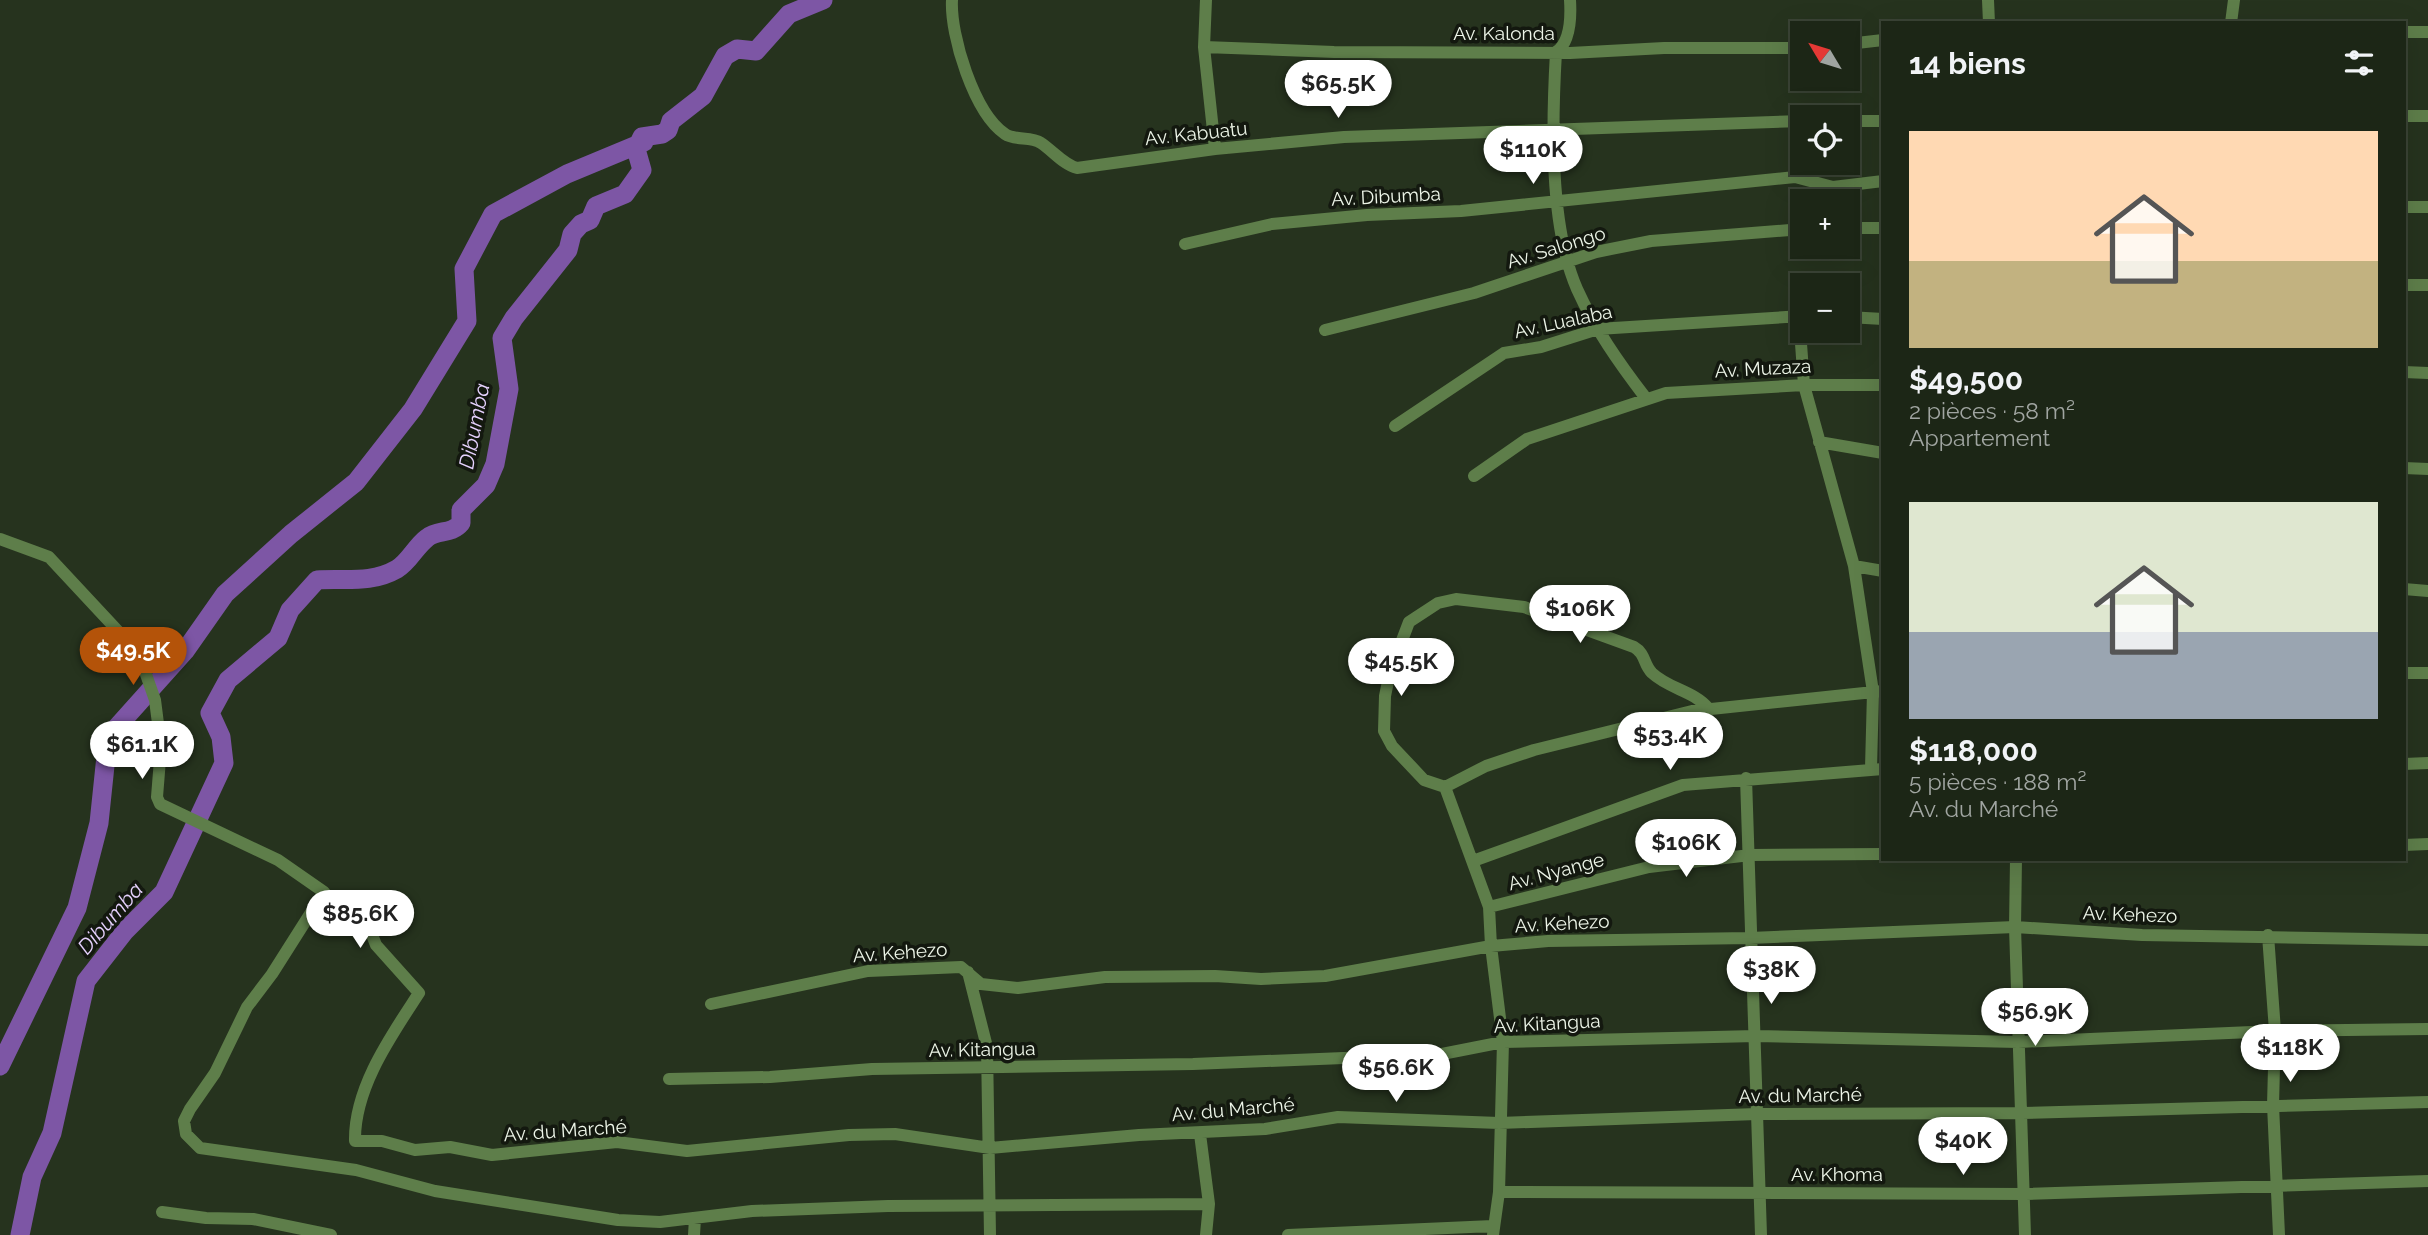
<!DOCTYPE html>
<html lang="fr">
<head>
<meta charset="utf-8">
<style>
  :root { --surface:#1c2616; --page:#293223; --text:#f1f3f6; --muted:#a0a5a1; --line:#3a4335; --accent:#b45309 }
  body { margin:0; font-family:Raleway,sans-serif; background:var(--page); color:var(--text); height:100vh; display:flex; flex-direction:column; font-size:26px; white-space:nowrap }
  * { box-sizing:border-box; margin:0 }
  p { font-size:23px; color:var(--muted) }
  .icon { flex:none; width:38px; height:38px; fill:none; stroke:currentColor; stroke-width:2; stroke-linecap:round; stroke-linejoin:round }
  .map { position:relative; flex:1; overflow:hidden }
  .side { position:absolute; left:1881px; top:21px; width:525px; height:840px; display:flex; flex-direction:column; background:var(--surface); border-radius:0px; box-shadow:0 7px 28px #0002,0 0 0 2px var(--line) }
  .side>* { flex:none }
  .needle { width:46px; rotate:308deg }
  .buttons { position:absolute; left:1790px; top:21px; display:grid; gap:14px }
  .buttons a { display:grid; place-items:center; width:70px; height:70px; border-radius:0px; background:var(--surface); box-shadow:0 7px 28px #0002,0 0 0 2px var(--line); font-size:35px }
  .price { position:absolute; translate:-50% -60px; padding:0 16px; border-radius:24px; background:#fff; color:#222; font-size:23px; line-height:46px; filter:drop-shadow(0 2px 4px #0008) }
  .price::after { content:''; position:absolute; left:50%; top:42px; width:21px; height:16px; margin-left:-10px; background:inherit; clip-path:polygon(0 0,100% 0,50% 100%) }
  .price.on { background:var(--accent); color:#fff }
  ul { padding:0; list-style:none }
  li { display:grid; align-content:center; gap:14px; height:371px; padding:0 28px }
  li span { display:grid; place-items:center; height:217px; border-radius:0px; color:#555 }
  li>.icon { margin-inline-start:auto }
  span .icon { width:126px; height:126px; fill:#fffc; stroke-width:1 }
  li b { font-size:30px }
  h2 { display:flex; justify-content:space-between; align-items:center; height:84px; padding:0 28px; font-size:30px }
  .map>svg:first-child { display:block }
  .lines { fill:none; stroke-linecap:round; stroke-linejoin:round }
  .river { stroke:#7d56a5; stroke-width:19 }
  .minor { stroke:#5e7e4a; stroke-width:12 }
  .labels { text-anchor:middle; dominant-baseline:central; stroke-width:7; stroke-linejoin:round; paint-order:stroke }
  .street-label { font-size:19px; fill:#edf5e8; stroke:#13180f }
  .water-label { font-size:21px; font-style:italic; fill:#e6d2fe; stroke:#13180f }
</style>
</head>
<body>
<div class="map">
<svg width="2428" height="1235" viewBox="0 0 2428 1235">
  <rect width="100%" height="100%" fill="#26331e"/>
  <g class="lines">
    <!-- river -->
    <path class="river" d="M 0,1066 L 77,908 L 99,823 L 108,737 L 185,651 L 225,594 L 291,534 L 356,482 L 413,409 L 467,321 L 464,269 L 493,214 L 567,174 L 644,142
      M 20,1235 L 32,1177 L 52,1133 L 86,981 L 125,931 L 164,892 L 224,763 L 221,737 L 210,713 L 228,680 L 278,638 L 290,610 L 317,580 C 345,578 371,584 397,569 C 409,562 416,546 427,538 C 438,529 451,535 461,523 L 461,510 L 486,485 L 495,464 L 509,389 L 502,338 L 514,318 L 568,250 L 572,234 L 581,224 L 590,220 L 596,206 L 625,194 L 642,170 L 636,149 L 642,137 L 662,134 L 668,130 L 671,121 L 703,96 L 725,56 L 737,49 L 756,51 L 789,14 L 823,0"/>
    <!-- minor -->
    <path class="minor" d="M 952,0 C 950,35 974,113 1005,134 C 1015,141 1031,136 1041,143 C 1053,151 1064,165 1077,168 L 1215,149 L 1344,137 L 1802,121
      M 1206,0 L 1204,47 L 1215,149
      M 1570,0 C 1571,16 1571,42 1556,52 C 1552,121 1549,225 1577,289 C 1595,329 1619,363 1645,397
      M 1988,0 L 1989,23
      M 2231,23 L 2234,0
      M 2404,32 L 2428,32
      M 1848,44 L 1883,40
      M 1204,47 L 1334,52 L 1570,53 L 1664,48 L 1802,48
      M 2404,116 L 2428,116
      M 1848,121 L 1883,121
      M 2404,207 L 2428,207
      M 1848,228 L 1883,228
      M 1185,244 L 1272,224 L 1367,215 L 1461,211 L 1795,177 L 1833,187 L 1883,181
      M 2404,285 L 2428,285
      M 1799,316 L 1804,385 L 1854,566 L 1873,692 L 1871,768
      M 1848,317 L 1883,319
      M 1325,330 L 1474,293 L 1596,252 L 1651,241 L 1802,229
      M 2404,372 L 2428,373
      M 1395,426 L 1504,353 L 1541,347 L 1598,329 L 1802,316
      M 1819,442 L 1883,453
      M 2404,468 L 2428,469
      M 1474,476 L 1527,439 L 1666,393 L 1804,385 L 1883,385
      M 0,539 L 49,557 L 131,645 L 142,663 L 155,700 L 161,747 L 157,797 L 160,804 L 278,860 L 324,892 L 339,913 L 369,927 L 376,945 L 419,993 C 391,1036 354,1088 355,1141 L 382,1141 L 415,1150 L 450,1147 L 492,1155 L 617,1142 L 687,1151 L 849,1135 L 895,1134 L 990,1148 L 1139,1135 L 1265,1129 L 1338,1117 L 1499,1123 L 1757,1114 L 2022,1113 L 2428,1102
      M 1854,566 L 1883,571
      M 2404,589 L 2428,591
      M 2404,673 L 2428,673
      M 1708,708 C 1694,691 1669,689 1652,673 C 1643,664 1646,654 1634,647 L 1524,607 L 1456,599 L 1438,603 L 1409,622 L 1390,672 L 1385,696 L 1384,731 L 1392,746 L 1424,780 L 1445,787 L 1486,766 L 1534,750 L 1692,711 L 1883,691
      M 2404,764 L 2428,763
      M 1746,778 L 1761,1235
      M 1445,787 L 1489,907 L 1491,946 L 1503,1042 L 1499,1192 L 1493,1235
      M 2404,845 L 2428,844
      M 2016,859 L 2015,927 L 2025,1235
      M 1473,861 L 1683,785 L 1883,769
      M 324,892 L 272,974 L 247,1007 L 215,1073 L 190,1109 L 184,1121 L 186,1134 L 200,1148 L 356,1170 L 435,1191 L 618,1220 L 660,1222 L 752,1211 L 888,1206 L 1209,1204
      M 1489,907 L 1649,867 L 1750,855 L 1883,854
      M 2268,935 L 2275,1031 L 2273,1105 L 2279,1235
      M 968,972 L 987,1047 L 990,1235
      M 711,1004 L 868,971 L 961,967 L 981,984 L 1018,988 L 1105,977 L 1215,976 L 1261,979 L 1325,976 L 1491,946 L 1548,941 L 1750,938 L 2015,927 L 2142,935 L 2428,940
      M 669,1079 L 770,1077 L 872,1069 L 1193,1064 L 1442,1054 L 1503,1042 L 1756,1036 L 2018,1042 L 2275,1031 L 2428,1029
      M 1200,1134 L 1209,1204 L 1206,1235
      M 1499,1192 L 2026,1194 L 2428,1181
      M 162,1212 L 206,1218 L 253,1219 L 331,1235
      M 694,1235 L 695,1218
      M 1288,1235 L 1493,1226"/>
  </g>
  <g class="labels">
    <!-- street labels -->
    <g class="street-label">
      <text x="1504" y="33">Av. Kalonda</text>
      <text transform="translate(1196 133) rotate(-6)">Av. Kabuatu</text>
      <text transform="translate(1386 196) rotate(-3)">Av. Dibumba</text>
      <text transform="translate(1556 247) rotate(-17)">Av. Salongo</text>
      <text transform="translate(1563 321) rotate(-12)">Av. Lualaba</text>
      <text transform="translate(1763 368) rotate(-3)">Av. Muzaza</text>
      <text transform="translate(1556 871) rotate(-15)">Av. Nyange</text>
      <text transform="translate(2130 914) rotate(2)">Av. Kehezo</text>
      <text transform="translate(1562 923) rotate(-3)">Av. Kehezo</text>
      <text transform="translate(900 952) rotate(-4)">Av. Kehezo</text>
      <text transform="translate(1547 1023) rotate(-3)">Av. Kitangua</text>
      <text transform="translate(982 1049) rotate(-1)">Av. Kitangua</text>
      <text transform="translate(1800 1095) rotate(-1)">Av. du Marché</text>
      <text transform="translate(1233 1109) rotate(-5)">Av. du Marché</text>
      <text transform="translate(565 1130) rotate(-4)">Av. du Marché</text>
      <text x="1837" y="1174">Av. Khoma</text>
    </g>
    <!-- water labels -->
    <g class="water-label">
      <text transform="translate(474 426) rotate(-79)">Dibumba</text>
      <text transform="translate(110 918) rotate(-49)">Dibumba</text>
    </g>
  </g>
</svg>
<div class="buttons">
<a><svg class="needle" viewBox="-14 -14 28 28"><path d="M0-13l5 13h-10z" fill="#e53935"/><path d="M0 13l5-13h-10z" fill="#a0a5a1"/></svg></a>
<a><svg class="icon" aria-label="locate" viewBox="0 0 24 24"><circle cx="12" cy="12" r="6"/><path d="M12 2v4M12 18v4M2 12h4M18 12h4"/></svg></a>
<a>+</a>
<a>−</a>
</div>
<b class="price" style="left:1338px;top:120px">$65.5K</b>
<b class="price" style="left:1533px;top:186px">$110K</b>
<b class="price" style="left:1580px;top:645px">$106K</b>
<b class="price on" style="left:133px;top:687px">$49.5K</b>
<b class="price" style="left:1401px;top:698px">$45.5K</b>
<b class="price" style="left:1670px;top:772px">$53.4K</b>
<b class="price" style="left:142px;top:781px">$61.1K</b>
<b class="price" style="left:1686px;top:879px">$106K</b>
<b class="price" style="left:360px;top:950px">$85.6K</b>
<b class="price" style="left:1771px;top:1006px">$38K</b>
<b class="price" style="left:2035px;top:1048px">$56.9K</b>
<b class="price" style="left:2290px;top:1084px">$118K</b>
<b class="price" style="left:1396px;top:1104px">$56.6K</b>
<b class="price" style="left:1963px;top:1177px">$40K</b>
<section class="side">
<h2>14 biens<svg class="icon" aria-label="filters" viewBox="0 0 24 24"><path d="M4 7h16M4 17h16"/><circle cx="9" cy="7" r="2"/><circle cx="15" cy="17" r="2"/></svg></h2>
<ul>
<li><span style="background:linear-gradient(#ffd9b3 60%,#c2b280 0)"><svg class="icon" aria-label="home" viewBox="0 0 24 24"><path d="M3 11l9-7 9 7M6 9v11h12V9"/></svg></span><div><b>$49,500</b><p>2 pièces · 58 m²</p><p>Appartement</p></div></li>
<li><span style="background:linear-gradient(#dfe7d0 60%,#9aa5b1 0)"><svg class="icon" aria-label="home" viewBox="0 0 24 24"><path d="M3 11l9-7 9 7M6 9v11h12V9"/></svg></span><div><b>$118,000</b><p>5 pièces · 188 m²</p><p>Av. du Marché</p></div></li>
</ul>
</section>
</div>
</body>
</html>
